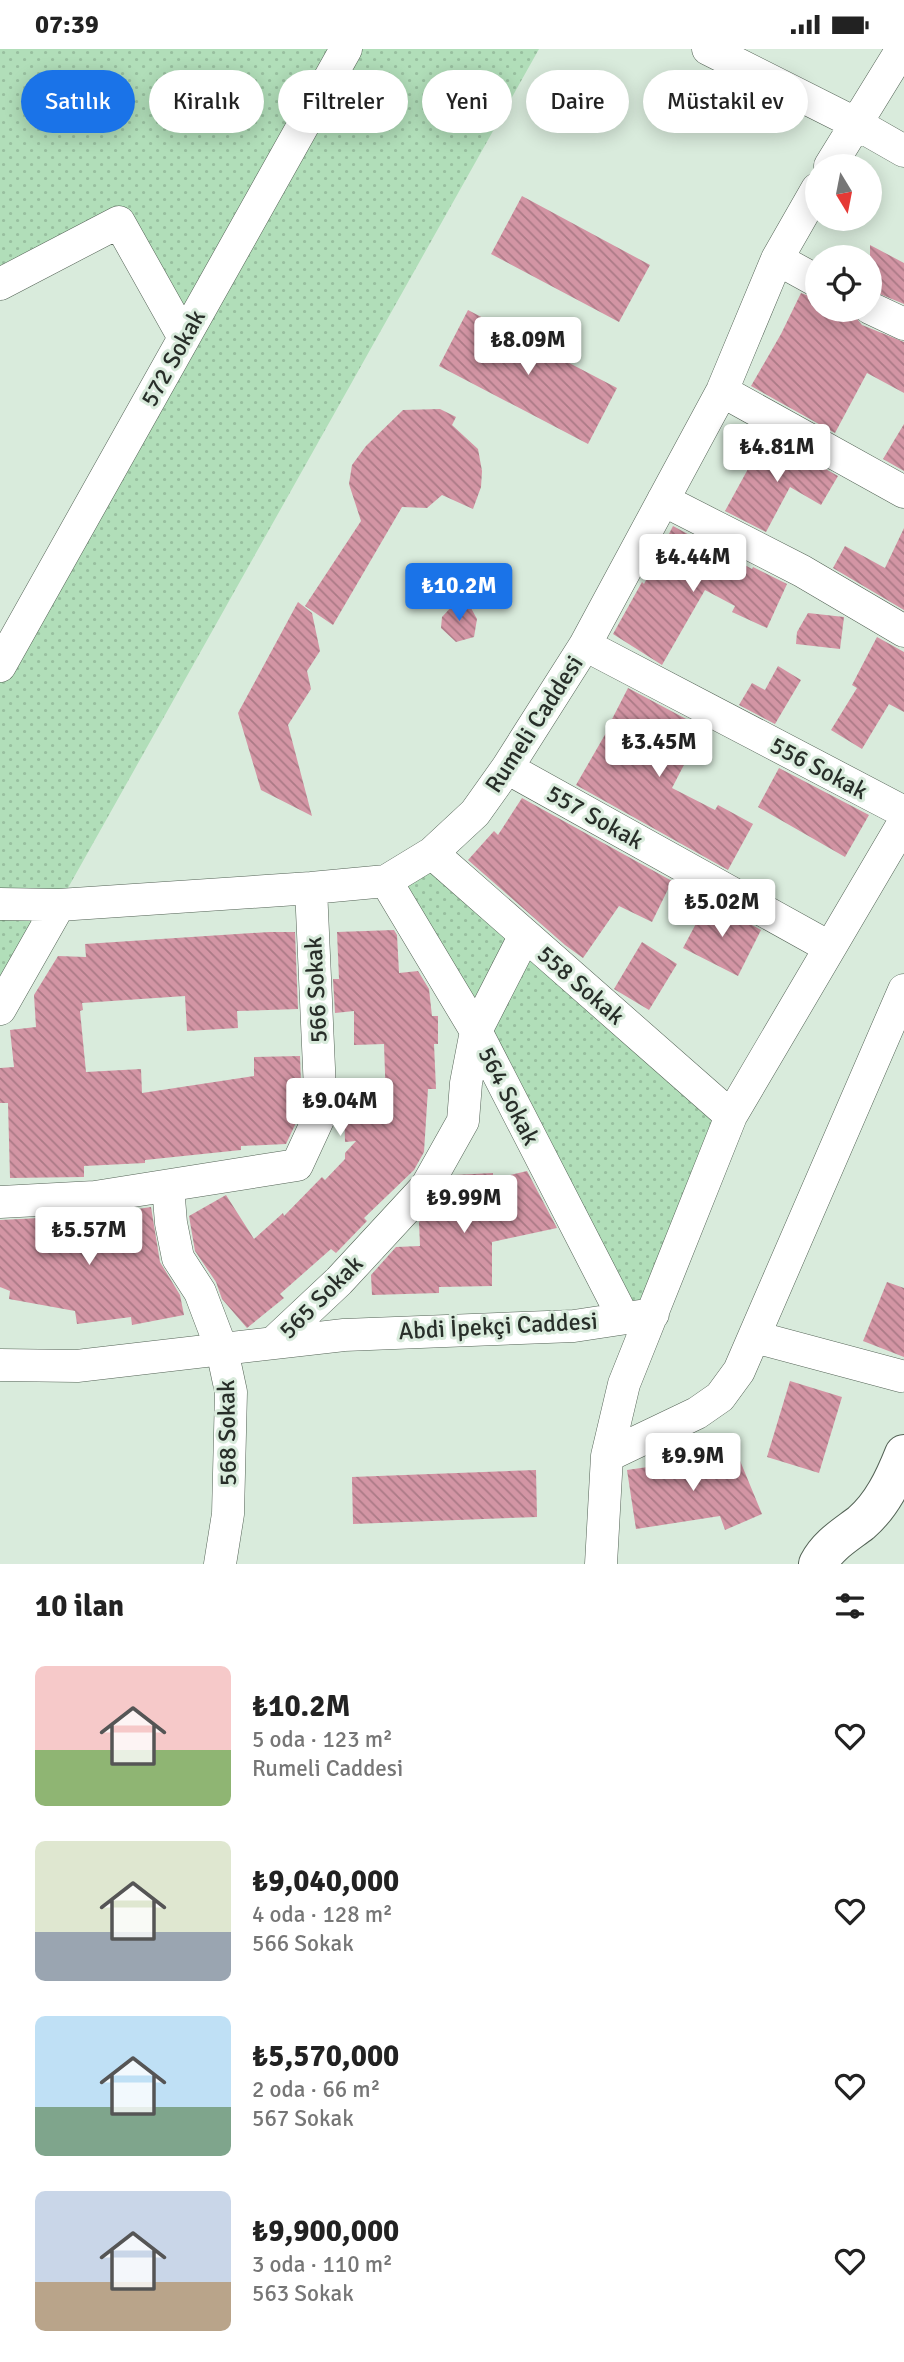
<!DOCTYPE html>
<html lang="tr">
<head>
<meta charset="utf-8">
<style>
  :root { --surface:#fff; --page:#f6f6f6; --text:#222; --muted:#767676; --accent:#1a73e8 }
  body { margin:0; font-family:Signika,sans-serif; background:var(--page); color:var(--text); height:100vh; display:flex; flex-direction:column; font-size:26px; white-space:nowrap }
  * { box-sizing:border-box; margin:0 }
  p { font-size:23px; color:var(--muted) }
  .icon { flex:none; width:38px; height:38px; fill:none; stroke:currentColor; stroke-width:2; stroke-linecap:round; stroke-linejoin:round }
  .map { position:relative; height:1515px; overflow:hidden }
  .sheet { display:flex; flex-direction:column; background:var(--surface); flex:1 }
  .sheet>* { flex:none }
  .top-card { position:absolute; left:21px; top:21px; width:863px; height:63px; display:flex; gap:14px }
  .needle { width:46px; rotate:170deg }
  .buttons { position:absolute; left:805px; top:105px; display:grid; gap:14px }
  .buttons a { display:grid; place-items:center; width:77px; height:77px; border-radius:50%; background:var(--surface); box-shadow:0 4px 18px #0003; font-size:35px }
  .price { position:absolute; translate:-50% -60px; padding:0 16px; border-radius:7px; background:#fff; color:#222; font-size:23px; line-height:46px; filter:drop-shadow(0 2px 4px #0008) }
  .price::after { content:''; position:absolute; left:50%; top:42px; width:21px; height:16px; margin-left:-10px; background:inherit; clip-path:polygon(0 0,100% 0,50% 100%) }
  .price.current { background:var(--accent); color:#fff }
  ul { padding:0; list-style:none }
  li { display:flex; align-items:center; gap:21px; height:175px; padding:0 35px }
  li span { display:grid; place-items:center; flex:none; width:196px; height:140px; border-radius:10px; color:#555 }
  li>.icon { margin-inline-start:auto }
  span .icon { width:84px; height:84px; fill:#fffc; stroke-width:1 }
  li b { font-size:30px }
  h2 { display:flex; justify-content:space-between; align-items:center; height:84px; padding:0 35px; font-size:30px }
  .pill { padding:0 24px; border-radius:32px; background:var(--surface); box-shadow:0 4px 18px #0003; font-size:24px; line-height:63px }
  .pill.current { background:var(--accent); color:#fff }
  .status { display:flex; justify-content:space-between; align-items:center; height:49px; padding:0 35px; background:var(--surface); direction:ltr }
  .status svg { height:19px; fill:currentColor }
  .map>svg:first-child { display:block }
  .park { fill:url(#park-dots) }
  .building { fill:url(#building-back-hatch) }
  .lines { fill:none; stroke-linecap:round; stroke-linejoin:round }
  .minor-casing { stroke:#536255; stroke-width:33 }
  .highway-casing { stroke:#536255; stroke-width:40 }
  .minor { stroke:#fff; stroke-width:32 }
  .highway { stroke:#fff; stroke-width:38 }
  .labels { text-anchor:middle; dominant-baseline:central; stroke-width:6; stroke-linejoin:round; paint-order:stroke }
  .street-label { font-size:24px; fill:#282e29; stroke:#d9ebdc }
</style>
</head>
<body>
<div class="status"><b>07:39</b><svg viewBox="0 0 49 12"><path d="M0 12V9h3v3zM5 12V6h3v6zM10 12V3h3v9zM15 12V0h3v12zM26 1h20v11H26zM47 4h2v5h-2z"/></svg></div>
<div class="map">
<svg width="904" height="1515" viewBox="0 0 904 1515">
  <defs>
    <pattern id="park-dots" width="8" height="8" patternUnits="userSpaceOnUse" patternTransform="scale(1.75)"><rect width="8" height="8" fill="#b1deb9"/><path d="M2 2h.1M6 6h.1" fill="none" stroke="#98bf9f" stroke-width="1.8" stroke-linecap="round"/></pattern>
    <pattern id="building-back-hatch" width="6" height="6" patternUnits="userSpaceOnUse" patternTransform="scale(1.75)"><rect width="6" height="6" fill="#d395a4"/><path d="M-1 5l2 2M0 0l6 6M5-1l2 2" fill="none" stroke="#ab7a86"/></pattern>
  </defs>
  <rect width="100%" height="100%" fill="#d9ebdc"/>
  <!-- park -->
  <path class="park" d="M 0,0 L 539,0 L 0,960 L 0,617 L 184,289 L 119,173 L 0,235 Z
    M 432,804 L 731,1067 L 653,1265 L 623,1268 L 386,832 Z"/>
  <!-- building -->
  <path class="building" d="M 522,147 L 650,216 L 619,273 L 491,205 Z
    M 870,196 L 904,214 L 904,255 L 870,241 Z
    M 801,244 L 817,250 L 817,261 L 845,261 L 853,265 L 862,276 L 904,293 L 904,344 L 867,324 L 835,384 L 751,337 L 781,285 Z
    M 468,261 L 617,339 L 588,395 L 439,317 Z
    M 440,360 L 456,368 L 452,376 L 478,400 L 482,422 L 481,438 L 473,460 L 442,446 L 427,459 L 402,458 L 333,576 L 305,557 L 361,472 L 349,435 L 352,416 L 366,397 L 403,361 Z
    M 904,375 L 904,422 L 883,410 Z
    M 766,387 L 838,427 L 821,456 L 790,438 L 766,483 L 725,462 Z
    M 673,477 L 752,520 L 753,518 L 787,535 L 767,579 L 732,563 L 735,557 L 705,541 L 662,616 L 613,585 L 642,533 L 644,535 Z
    M 904,479 L 904,561 L 833,519 L 845,497 L 885,519 Z
    M 298,553 L 312,564 L 320,602 L 307,622 L 311,640 L 288,676 L 312,767 L 261,741 L 238,664 Z
    M 454,555 L 471,559 L 477,570 L 474,588 L 456,593 L 441,579 L 442,568 Z
    M 808,564 L 844,568 L 840,600 L 796,595 L 797,583 Z
    M 877,588 L 904,603 L 904,663 L 889,655 L 862,700 L 831,681 L 857,639 L 852,636 Z
    M 778,617 L 801,631 L 775,675 L 739,656 L 752,634 L 765,641 Z
    M 628,639 L 703,679 L 672,739 L 715,761 L 718,756 L 753,775 L 728,821 L 576,736 L 610,677 L 609,676 Z
    M 779,719 L 869,766 L 845,808 L 758,758 Z
    M 522,749 L 672,832 L 652,873 L 619,857 L 583,909 L 565,896 L 468,811 L 494,782 L 498,786 Z
    M 708,852 L 761,881 L 738,927 L 683,899 Z
    M 394,881 L 397,886 L 399,924 L 418,922 L 429,940 L 432,967 L 438,967 L 438,995 L 434,995 L 436,1040 L 428,1040 L 424,1103 L 414,1121 L 364,1169 L 367,1172 L 336,1204 L 331,1200 L 280,1245 L 284,1249 L 247,1279 L 222,1250 L 216,1233 L 195,1202 L 189,1167 L 226,1146 L 254,1190 L 283,1164 L 284,1167 L 322,1128 L 325,1131 L 345,1110 L 345,1104 L 356,1092 L 345,1093 L 344,1053 L 386,1053 L 384,995 L 354,996 L 354,962 L 335,964 L 333,930 L 339,930 L 337,883 Z
    M 269,883 L 295,883 L 298,960 L 237,962 L 238,979 L 187,982 L 185,947 L 82,954 L 83,961 L 80,962 L 86,1023 L 141,1020 L 142,1044 L 254,1027 L 254,1008 L 300,1007 L 302,1061 L 286,1095 L 241,1097 L 241,1101 L 145,1111 L 145,1114 L 84,1117 L 84,1128 L 10,1129 L 8,1054 L 0,1054 L 0,1019 L 14,1018 L 10,981 L 36,978 L 34,946 L 58,907 L 86,908 L 85,895 Z
    M 642,893 L 677,915 L 649,961 L 614,940 Z
    M 527,1122 L 557,1179 L 492,1193 L 492,1237 L 439,1238 L 439,1244 L 372,1246 L 371,1226 L 396,1198 L 420,1197 L 419,1173 L 455,1140 L 454,1126 L 493,1124 L 493,1130 Z
    M 151,1158 L 160,1213 L 180,1246 L 184,1266 L 132,1276 L 131,1268 L 77,1275 L 75,1262 L 9,1250 L 10,1242 L 0,1238 L 0,1171 L 40,1169 L 75,1176 L 74,1168 L 98,1166 Z
    M 887,1233 L 904,1239 L 904,1308 L 863,1292 Z
    M 790,1332 L 842,1348 L 819,1424 L 767,1408 Z
    M 736,1402 L 762,1465 L 725,1481 L 720,1467 L 636,1480 L 627,1421 L 689,1412 L 691,1421 Z
    M 536,1421 L 537,1468 L 353,1475 L 352,1428 Z"/>
  <g class="lines">
    <defs>
      <path id="minor" d="M 708,0 L 855,74 L 904,102
        M 830,117 L 902,0
        M 777,210 L 817,232
        M 0,235 L 119,173 L 184,289
        M 870,259 L 904,275
        M 722,342 L 904,443
        M 663,451 L 802,522 L 904,582
        M 585,596 L 904,763
        M 0,617 L 346,0
        M 507,719 L 829,898
        M 432,804 L 731,1067
        M 386,832 L 476,982 L 623,1268
        M 0,855 L 59,856 L 311,839 L 386,832 L 432,804 L 475,764 L 507,719 L 585,596 L 722,342 L 777,210 L 817,140
        M 0,960 L 59,856
        M 168,1137 L 171,1174 L 178,1209 L 200,1243 L 222,1301 L 231,1343 L 228,1465 L 220,1515
        M 0,1153 L 95,1148 L 297,1116 L 321,1064 L 311,839
        M 755,1288 L 901,1327
        M 273,1294 L 339,1232 L 426,1138 L 463,1072 L 466,1034 L 476,982 L 525,886
        M 0,1316 L 77,1317 L 344,1286 L 574,1277 L 653,1265
        M 607,1407 L 697,1364 L 720,1348 L 739,1322 L 904,941
        M 601,1515 L 607,1407 L 624,1335 L 731,1067 L 904,773"/>
      <path id="highway" d="M 818,1515 C 828,1496 844,1487 861,1474 C 882,1456 894,1430 904,1405"/>
    </defs>
    <!-- minor casing -->
    <use href="#minor" class="minor-casing"/>
    <!-- highway casing -->
    <use href="#highway" class="highway-casing"/>
    <!-- minor -->
    <use href="#minor" class="minor"/>
    <!-- highway -->
    <use href="#highway" class="highway"/>
  </g>
  <g class="labels">
    <!-- street labels -->
    <g class="street-label">
      <text transform="translate(173 309) rotate(-61)">572 Sokak</text>
      <text transform="translate(534 675) rotate(-57)">Rumeli Caddesi</text>
      <text transform="translate(819 719) rotate(28)">556 Sokak</text>
      <text transform="translate(595 768) rotate(29)">557 Sokak</text>
      <text transform="translate(581 936) rotate(41)">558 Sokak</text>
      <text transform="translate(316 941) rotate(-93)">566 Sokak</text>
      <text transform="translate(509 1047) rotate(63)">564 Sokak</text>
      <text transform="translate(321 1248) rotate(-45)">565 Sokak</text>
      <text transform="translate(498 1277) rotate(-3)">Abdi İpekçi Caddesi</text>
      <text transform="translate(227 1384) rotate(-91)">568 Sokak</text>
    </g>
  </g>
</svg>
<div class="buttons">
<a><svg class="needle" viewBox="-14 -14 28 28"><path d="M0-13l5 13h-10z" fill="#e53935"/><path d="M0 13l5-13h-10z" fill="#767676"/></svg></a>
<a><svg class="icon" aria-label="locate" viewBox="0 0 24 24"><circle cx="12" cy="12" r="6"/><path d="M12 2v4M12 18v4M2 12h4M18 12h4"/></svg></a>
</div>
<b class="price" style="left:528px;top:328px">₺8.09M</b>
<b class="price" style="left:777px;top:435px">₺4.81M</b>
<b class="price" style="left:693px;top:545px">₺4.44M</b>
<b class="price current" style="left:459px;top:574px">₺10.2M</b>
<b class="price" style="left:659px;top:730px">₺3.45M</b>
<b class="price" style="left:722px;top:890px">₺5.02M</b>
<b class="price" style="left:340px;top:1089px">₺9.04M</b>
<b class="price" style="left:464px;top:1186px">₺9.99M</b>
<b class="price" style="left:89px;top:1218px">₺5.57M</b>
<b class="price" style="left:693px;top:1444px">₺9.9M</b>
<div class="top-card">
<a class="pill current">Satılık</a>
<a class="pill">Kiralık</a>
<a class="pill">Filtreler</a>
<a class="pill">Yeni</a>
<a class="pill">Daire</a>
<a class="pill">Müstakil ev</a>
</div>
</div>
<section class="sheet">
<h2>10 ilan<svg class="icon" aria-label="filters" viewBox="0 0 24 24"><path d="M4 7h16M4 17h16"/><circle cx="9" cy="7" r="2"/><circle cx="15" cy="17" r="2"/></svg></h2>
<ul>
<li><span style="background:linear-gradient(#f6c9c9 60%,#8fb573 0)"><svg class="icon" aria-label="home" viewBox="0 0 24 24"><path d="M3 11l9-7 9 7M6 9v11h12V9"/></svg></span><div><b>₺10.2M</b><p>5 oda · 123 m²</p><p>Rumeli Caddesi</p></div><svg class="icon" aria-label="heart" viewBox="0 0 24 24"><path d="M12 20l-8-8c-3-5 5-10 8-4 3-6 11-1 8 4z"/></svg></li>
<li><span style="background:linear-gradient(#dfe7d0 65%,#9aa5b1 0)"><svg class="icon" aria-label="home" viewBox="0 0 24 24"><path d="M3 11l9-7 9 7M6 9v11h12V9"/></svg></span><div><b>₺9,040,000</b><p>4 oda · 128 m²</p><p>566 Sokak</p></div><svg class="icon" aria-label="heart" viewBox="0 0 24 24"><path d="M12 20l-8-8c-3-5 5-10 8-4 3-6 11-1 8 4z"/></svg></li>
<li><span style="background:linear-gradient(#bfe0f5 65%,#7fa58c 0)"><svg class="icon" aria-label="home" viewBox="0 0 24 24"><path d="M3 11l9-7 9 7M6 9v11h12V9"/></svg></span><div><b>₺5,570,000</b><p>2 oda · 66 m²</p><p>567 Sokak</p></div><svg class="icon" aria-label="heart" viewBox="0 0 24 24"><path d="M12 20l-8-8c-3-5 5-10 8-4 3-6 11-1 8 4z"/></svg></li>
<li><span style="background:linear-gradient(#c9d6e8 65%,#b9a48a 0)"><svg class="icon" aria-label="home" viewBox="0 0 24 24"><path d="M3 11l9-7 9 7M6 9v11h12V9"/></svg></span><div><b>₺9,900,000</b><p>3 oda · 110 m²</p><p>563 Sokak</p></div><svg class="icon" aria-label="heart" viewBox="0 0 24 24"><path d="M12 20l-8-8c-3-5 5-10 8-4 3-6 11-1 8 4z"/></svg></li>
</ul>
</section>
</body>
</html>
